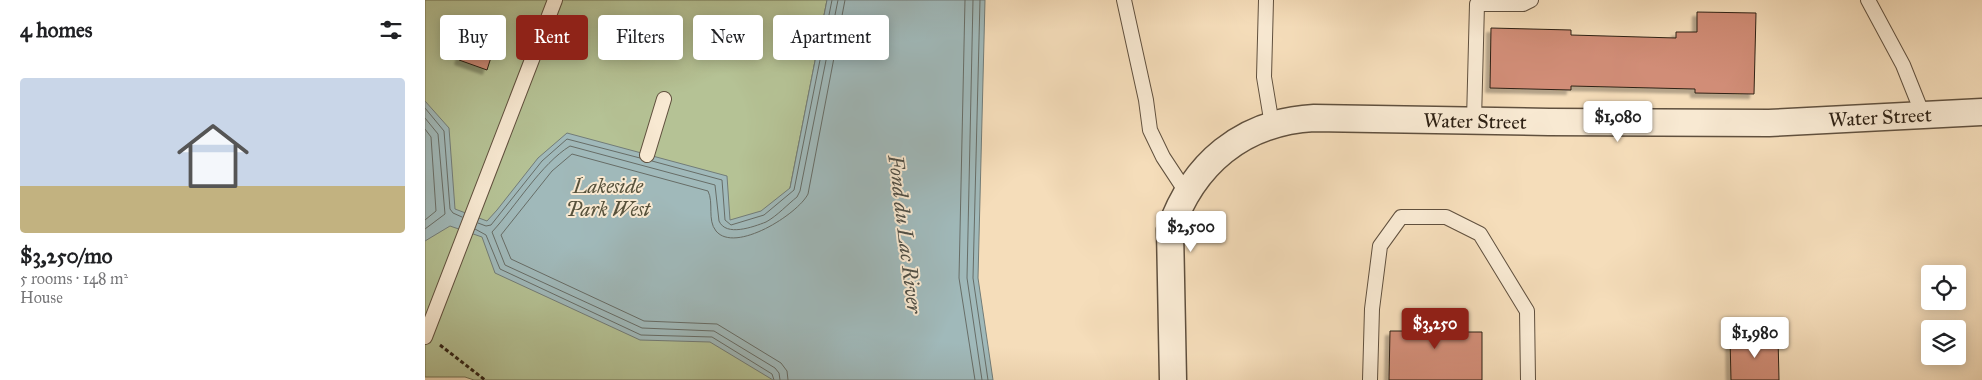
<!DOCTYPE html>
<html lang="en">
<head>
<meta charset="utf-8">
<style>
  :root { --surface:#fff; --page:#f6f6f6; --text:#202124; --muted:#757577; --accent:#8f2418 }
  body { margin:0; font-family:"IM FELL Great Primer",serif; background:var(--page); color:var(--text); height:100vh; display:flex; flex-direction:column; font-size:19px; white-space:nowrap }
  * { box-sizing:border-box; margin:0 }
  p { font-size:16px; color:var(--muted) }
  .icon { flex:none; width:28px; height:28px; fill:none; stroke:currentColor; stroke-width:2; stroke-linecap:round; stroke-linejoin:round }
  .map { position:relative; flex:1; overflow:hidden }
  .panel { display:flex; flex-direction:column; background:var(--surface); width:425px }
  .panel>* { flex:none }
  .guide { position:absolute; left:15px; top:15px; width:475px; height:45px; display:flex; gap:10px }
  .fabs { position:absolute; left:1496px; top:265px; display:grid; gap:10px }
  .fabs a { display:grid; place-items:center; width:45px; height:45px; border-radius:5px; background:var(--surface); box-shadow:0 2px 12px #0003; font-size:25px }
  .price { position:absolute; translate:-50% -42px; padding:0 11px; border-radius:5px; background:#fff; color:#222; font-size:16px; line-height:32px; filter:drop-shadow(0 1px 2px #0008) }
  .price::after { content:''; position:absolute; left:50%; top:30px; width:15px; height:11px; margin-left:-8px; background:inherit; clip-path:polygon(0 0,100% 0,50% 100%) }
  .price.active { background:var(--accent); color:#fff }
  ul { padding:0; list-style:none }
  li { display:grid; align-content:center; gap:10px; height:265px; padding:0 20px }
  li span { display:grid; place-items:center; height:155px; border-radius:5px; color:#555 }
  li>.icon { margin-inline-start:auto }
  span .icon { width:90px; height:90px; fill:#fffc; stroke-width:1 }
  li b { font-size:21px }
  h2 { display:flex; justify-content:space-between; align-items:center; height:60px; padding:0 20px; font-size:21px }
  .tag { padding:0 18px; border-radius:5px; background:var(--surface); box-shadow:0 2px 12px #0003; font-size:18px; line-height:45px }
  .tag.active { background:var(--accent); color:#fff }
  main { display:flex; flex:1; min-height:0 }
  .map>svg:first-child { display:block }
  .green { fill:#b5c295; stroke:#727254 }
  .water { fill:#a0b9ba; stroke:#727c78 }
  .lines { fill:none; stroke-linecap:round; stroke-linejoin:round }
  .shore { stroke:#676d67; stroke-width:1 }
  .building { fill:#d18d77; stroke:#2e2114; filter:url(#shadow) }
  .service-casing { stroke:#60503e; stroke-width:16 }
  .minor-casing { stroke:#60503e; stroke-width:29 }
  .path { stroke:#2e2114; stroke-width:3; stroke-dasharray:4 2.5; stroke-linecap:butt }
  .service { stroke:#f8e9d2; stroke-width:14 }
  .minor { stroke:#f8e9d2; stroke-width:26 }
  .labels { text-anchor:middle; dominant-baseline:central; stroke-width:4; stroke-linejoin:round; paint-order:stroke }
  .street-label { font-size:20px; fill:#2e2114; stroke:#f8e9d2 }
  .park-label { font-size:20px; font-style:italic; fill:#56513b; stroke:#f8e9d2 }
  .water-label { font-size:21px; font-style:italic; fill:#504f46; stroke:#f8e9d2 }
</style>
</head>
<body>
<main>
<section class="panel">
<h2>4 homes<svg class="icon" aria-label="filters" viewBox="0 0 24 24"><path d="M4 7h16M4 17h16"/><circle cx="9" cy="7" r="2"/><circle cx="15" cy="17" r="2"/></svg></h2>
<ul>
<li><span style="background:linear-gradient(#c9d6e8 70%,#c2b280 0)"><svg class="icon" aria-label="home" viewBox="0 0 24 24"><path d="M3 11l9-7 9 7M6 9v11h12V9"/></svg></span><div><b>$3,250/mo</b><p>5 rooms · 148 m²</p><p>House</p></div></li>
</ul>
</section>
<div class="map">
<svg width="1557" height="380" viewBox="0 0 1557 380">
  <defs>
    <filter id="shadow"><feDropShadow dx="-4.5" dy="4.5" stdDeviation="1" flood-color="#0004"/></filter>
  </defs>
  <rect width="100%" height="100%" fill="#f5ddba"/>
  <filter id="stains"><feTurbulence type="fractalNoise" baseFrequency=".004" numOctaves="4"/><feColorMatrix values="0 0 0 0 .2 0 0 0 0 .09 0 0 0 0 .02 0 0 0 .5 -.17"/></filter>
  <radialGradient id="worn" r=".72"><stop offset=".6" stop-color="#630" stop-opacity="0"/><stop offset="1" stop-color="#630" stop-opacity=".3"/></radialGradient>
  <!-- green -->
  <path class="green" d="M 0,0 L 402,0 L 365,188 L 392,380 L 49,380 L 40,377 L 0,377 Z"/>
  <!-- water -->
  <path class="water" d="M 402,0 L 560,0 L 553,278 L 568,380 L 348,380 L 285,342 L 215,340 L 70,273 L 57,237 L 25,226 L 0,241 L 0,101 L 24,128 L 30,209 L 62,221 L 72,210 L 113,158 L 142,133 L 302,176 L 305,220 L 336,211 L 365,188 Z"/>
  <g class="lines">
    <!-- shore -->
    <path class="shore" d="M 540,0 L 534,278 L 550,380
      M 548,0 L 542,278 L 557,380
      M 555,0 L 548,278 L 563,380
      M 0,108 L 19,131 L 25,209 L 28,213 L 37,217
      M 0,118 L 13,134 L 20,214 L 0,229
      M 0,129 L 6,137 L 11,211 L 0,220
      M 227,161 L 297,180 L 300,220 L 306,225 L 339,215 L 369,190 L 407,0
      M 53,223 L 61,226 L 66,225 L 117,161 L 142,139 L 215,158
      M 50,229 L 61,235 L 75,269 L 216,335 L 287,337 L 347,374 L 349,380
      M 355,380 L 354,373 L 350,368 L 289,331 L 217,328 L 80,265 L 67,232 C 91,206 116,164 145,146 L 290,185 L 294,221 C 301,237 328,227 341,222 C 352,216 363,204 372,197 L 375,191 L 413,0
      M 363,380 L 362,371 L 356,363 L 292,324 L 219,321 L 86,259 L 76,235 L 127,171 L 147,154 L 283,191 C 289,203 282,220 291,231 C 310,254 373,214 383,194 L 420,0"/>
  </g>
  <!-- building -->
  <path class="building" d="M 1272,12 L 1331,13 L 1329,94 L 1270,93 L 1270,89 L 1146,86 L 1146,90 L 1065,88 L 1066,28 L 1146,30 L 1146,35 L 1251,38 L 1251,32 L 1272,32 Z
    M 47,23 L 74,32 L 62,70 L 34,60 Z
    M 989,309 L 1029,309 L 1029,332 L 1057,332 L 1057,380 L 964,380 L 965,331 L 989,331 Z
    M 1353,337 L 1354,380 L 1306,380 L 1305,338 Z"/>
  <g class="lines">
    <defs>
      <path id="service" d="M 699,0 L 721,100 L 725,130 L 738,157 L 761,192
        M 841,0 L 839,77 L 847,125
        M 1443,0 L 1478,65 L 1498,115
        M 1049,120 L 1052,4 L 1098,4 L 1106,0
        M 222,155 L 239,99
        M 0,337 L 130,0
        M 945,380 L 947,309 L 955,246 L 976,217 L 1021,217 L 1055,234 L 1102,311 L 1103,380"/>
      <path id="minor" d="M 748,380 L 745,230 C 768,164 817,122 889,118 L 1124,122 L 1344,123 L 1557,112"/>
    </defs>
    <!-- service casing -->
    <use href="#service" class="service-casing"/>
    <!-- minor casing -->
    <use href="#minor" class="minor-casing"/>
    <!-- path -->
    <path class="path" d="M 15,345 L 60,380"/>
    <!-- service -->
    <use href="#service" class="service"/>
    <!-- minor -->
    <use href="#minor" class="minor"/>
  </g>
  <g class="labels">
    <!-- street labels -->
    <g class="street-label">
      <text transform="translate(1455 117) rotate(-3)">Water Street</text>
      <text transform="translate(1050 121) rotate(1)">Water Street</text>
    </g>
    <!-- park labels -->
    <g class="park-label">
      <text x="183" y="186">Lakeside<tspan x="183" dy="23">Park West</tspan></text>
    </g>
    <!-- water labels -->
    <g class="water-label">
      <text transform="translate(480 234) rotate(83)">Fond du Lac River</text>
    </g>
  </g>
  <rect width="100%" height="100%" filter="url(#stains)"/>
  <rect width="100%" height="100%" fill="url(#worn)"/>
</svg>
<div class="fabs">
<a><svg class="icon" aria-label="locate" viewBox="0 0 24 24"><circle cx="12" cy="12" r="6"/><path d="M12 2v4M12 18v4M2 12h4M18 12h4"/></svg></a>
<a><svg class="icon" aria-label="layers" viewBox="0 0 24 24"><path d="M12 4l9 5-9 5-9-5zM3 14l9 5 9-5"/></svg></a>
</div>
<b class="price" style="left:1193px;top:143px">$1,080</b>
<b class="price" style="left:766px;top:253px">$2,500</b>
<b class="price active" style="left:1010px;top:350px">$3,250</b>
<b class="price" style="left:1330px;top:359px">$1,980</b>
<div class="guide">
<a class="tag">Buy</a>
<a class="tag active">Rent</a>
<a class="tag">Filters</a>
<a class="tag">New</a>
<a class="tag">Apartment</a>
</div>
</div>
</main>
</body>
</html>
